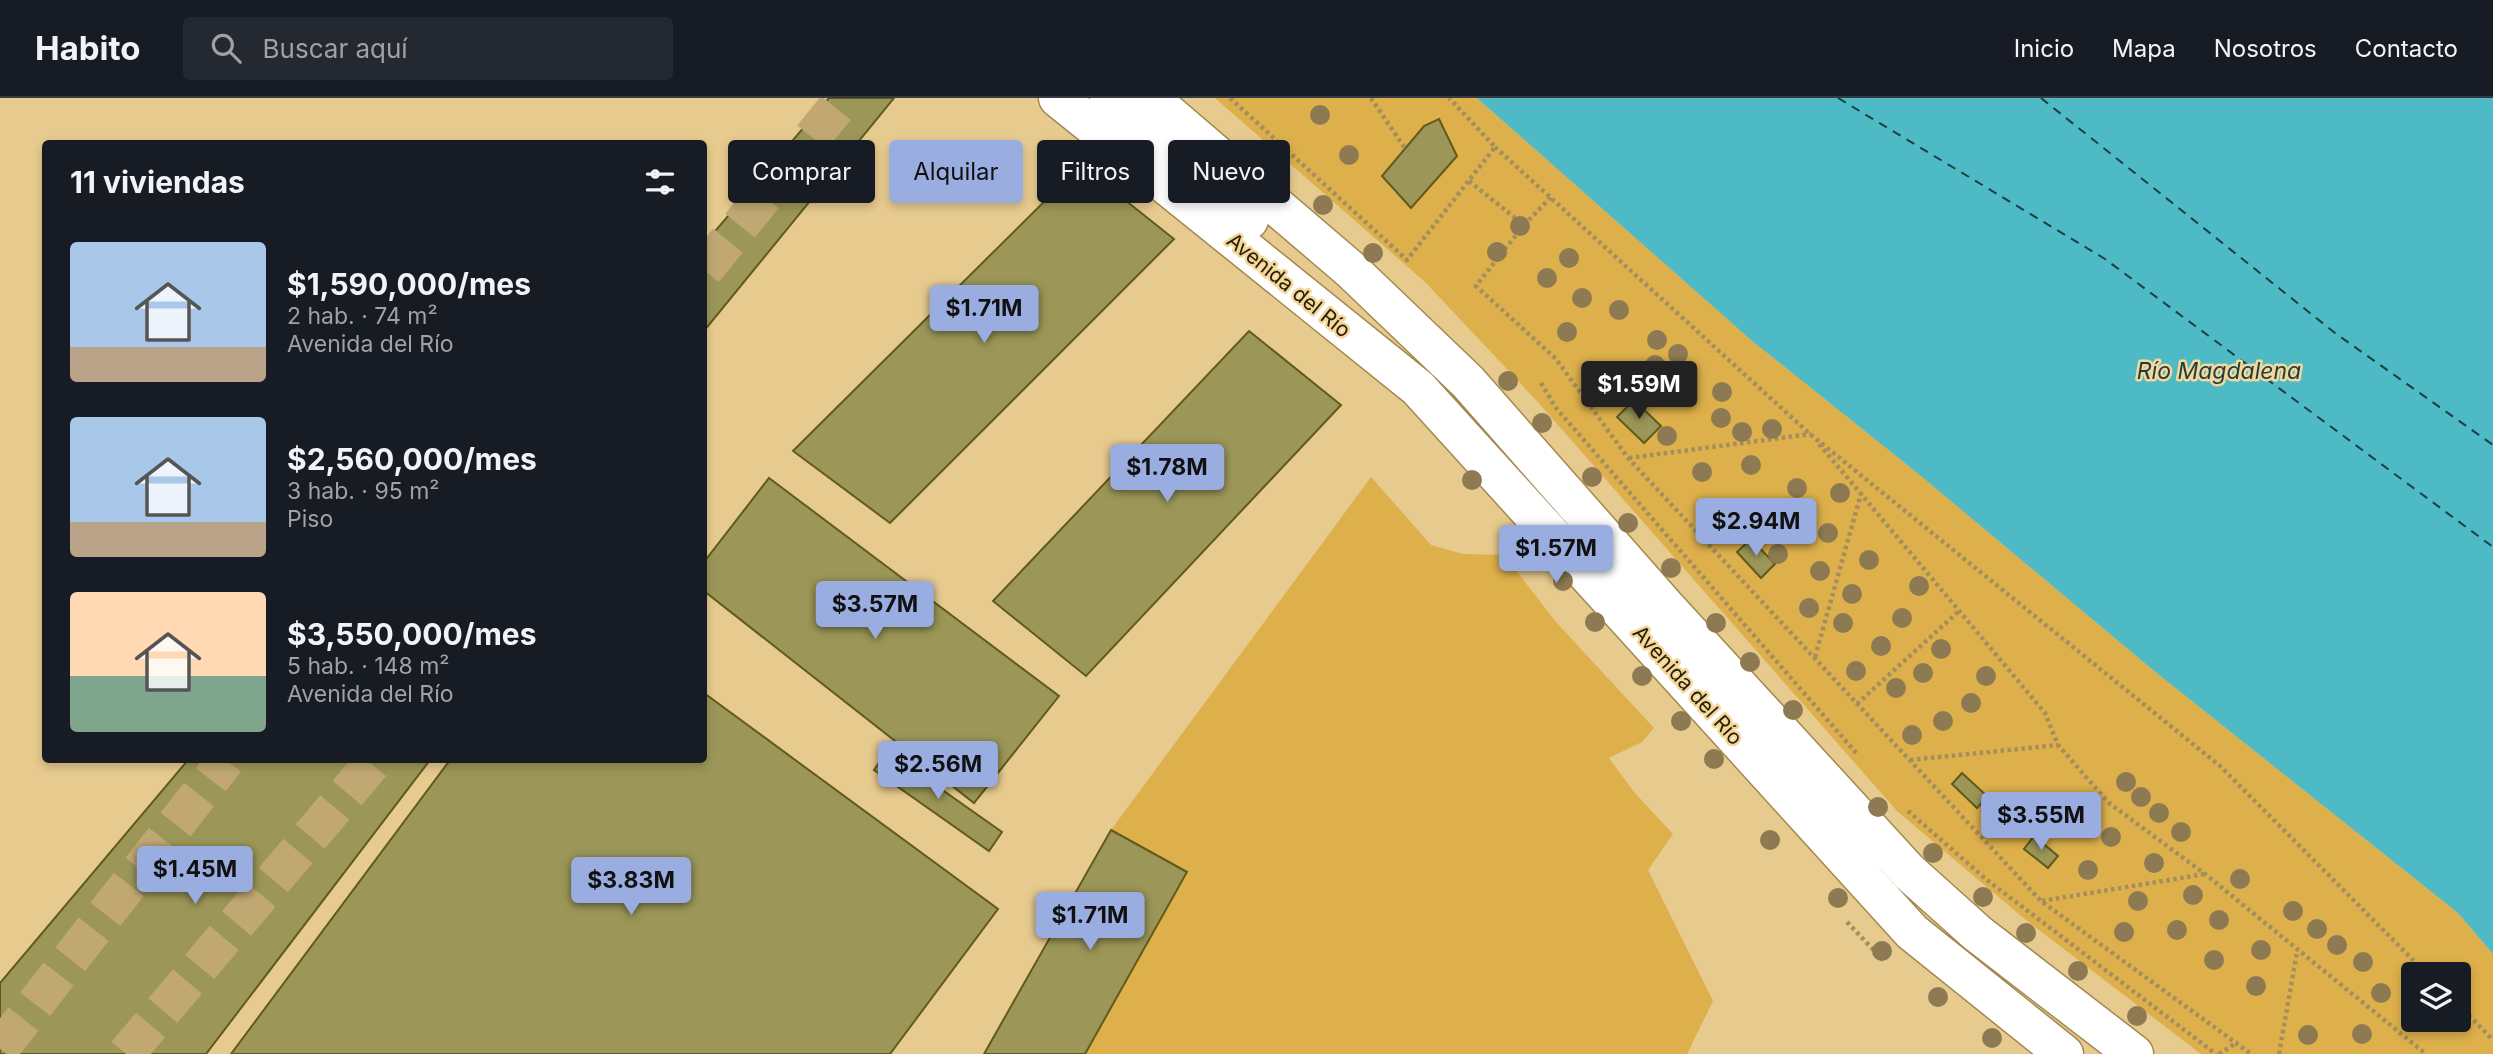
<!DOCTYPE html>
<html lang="es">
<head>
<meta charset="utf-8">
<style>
  :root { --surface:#171b24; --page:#242831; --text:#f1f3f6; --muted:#9ea1a6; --line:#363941; --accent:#99ade0 }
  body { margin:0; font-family:Inter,sans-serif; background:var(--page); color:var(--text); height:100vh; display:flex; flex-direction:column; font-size:26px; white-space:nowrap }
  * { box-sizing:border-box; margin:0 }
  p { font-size:23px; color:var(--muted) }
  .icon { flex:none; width:38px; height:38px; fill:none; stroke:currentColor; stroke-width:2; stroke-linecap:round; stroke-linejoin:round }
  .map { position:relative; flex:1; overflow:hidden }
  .drawer { position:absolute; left:42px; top:42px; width:665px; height:623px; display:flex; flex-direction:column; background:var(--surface); border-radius:7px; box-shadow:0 4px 10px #0003 }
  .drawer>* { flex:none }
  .banner { position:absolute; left:728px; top:42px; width:665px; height:63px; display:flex; gap:14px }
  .fabs { position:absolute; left:2401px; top:864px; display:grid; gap:14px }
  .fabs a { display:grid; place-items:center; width:70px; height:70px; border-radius:7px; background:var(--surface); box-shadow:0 4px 10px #0003; font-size:35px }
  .price { position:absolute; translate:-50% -60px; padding:0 16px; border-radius:7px; background:var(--accent); color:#111; font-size:23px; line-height:46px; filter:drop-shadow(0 2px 4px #0008) }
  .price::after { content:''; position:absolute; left:50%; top:42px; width:21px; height:16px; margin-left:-10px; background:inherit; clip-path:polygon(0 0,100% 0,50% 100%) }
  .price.on { background:#222; color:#fff }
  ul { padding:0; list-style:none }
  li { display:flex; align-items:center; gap:21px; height:175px; padding:0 28px }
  li span { display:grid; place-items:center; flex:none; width:196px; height:140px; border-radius:7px; color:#555 }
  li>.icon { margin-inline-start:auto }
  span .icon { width:84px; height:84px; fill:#fffc; stroke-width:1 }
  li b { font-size:30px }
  h2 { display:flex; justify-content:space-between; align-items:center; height:84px; padding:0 28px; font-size:30px }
  .chip { padding:0 24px; border-radius:7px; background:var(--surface); box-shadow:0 4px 10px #0003; font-size:24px; line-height:63px }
  .chip.on { background:var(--accent); color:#111 }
  header { display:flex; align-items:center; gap:42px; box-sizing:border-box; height:98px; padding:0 35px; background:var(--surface); border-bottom:2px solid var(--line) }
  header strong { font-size:33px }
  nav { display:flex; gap:38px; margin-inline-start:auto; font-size:24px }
  .search { width:490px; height:63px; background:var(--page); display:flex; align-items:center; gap:18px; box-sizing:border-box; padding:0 24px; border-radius:7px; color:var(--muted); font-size:26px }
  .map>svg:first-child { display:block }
  .green { fill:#ddb04b; fill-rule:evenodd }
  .water { fill:#4dbac6 }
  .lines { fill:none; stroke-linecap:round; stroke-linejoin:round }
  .ferry { stroke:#1e3f42; stroke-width:2; stroke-dasharray:9 7; stroke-linecap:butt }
  .building { fill:#9c9758; stroke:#605b1b; stroke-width:2 }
  .minor-tunnel { stroke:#c1a873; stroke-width:38; stroke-dasharray:38 19; stroke-linecap:butt }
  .major-casing { stroke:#a4884e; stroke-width:41 }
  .path { stroke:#a58e5e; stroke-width:4.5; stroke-dasharray:3.5 3.5; stroke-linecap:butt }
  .major { stroke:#fff; stroke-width:38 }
  .tree { fill:#8d7a52 }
  .labels { text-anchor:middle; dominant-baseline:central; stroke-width:5; stroke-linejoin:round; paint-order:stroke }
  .street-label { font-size:21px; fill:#291e05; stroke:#f4d79a }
  .water-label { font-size:23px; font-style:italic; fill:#1e3f42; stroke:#f4d79a }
</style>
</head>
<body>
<header>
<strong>Habito</strong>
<div class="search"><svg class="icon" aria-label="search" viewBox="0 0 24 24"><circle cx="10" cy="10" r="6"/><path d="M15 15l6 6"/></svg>Buscar aquí</div>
<nav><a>Inicio</a><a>Mapa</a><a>Nosotros</a><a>Contacto</a></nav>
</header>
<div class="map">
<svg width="2493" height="956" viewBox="0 0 2493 956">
  <rect width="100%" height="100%" fill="#e7ca8e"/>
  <!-- green -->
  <path class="green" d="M 1215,0 L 1477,0 L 1751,242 L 1921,378 L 2153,572 L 2458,815 L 2493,856 L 2493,956 L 2201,956 L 2021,818 L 1897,713 L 1536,302 L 1425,184 ZM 2413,877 L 2459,877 L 2459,922 L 2413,922 Z
    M 1371,379 L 1431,447 L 1463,456 L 1504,457 L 1556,524 L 1654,630 L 1642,644 L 1609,660 L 1634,694 L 1673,736 L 1648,772 L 1713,903 L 1687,956 L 1085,956 L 1187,775 L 1111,732 Z"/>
  <!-- water -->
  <path class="water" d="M 1477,0 L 2493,0 L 2493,856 L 2458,815 L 2153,572 L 1921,378 L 1751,242 Z"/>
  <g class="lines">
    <!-- ferry -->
    <path class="ferry" d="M 1838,0 L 2105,161 L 2493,449
      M 2041,0 L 2335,235 L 2493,347"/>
  </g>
  <!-- building -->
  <path class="building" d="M 829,0 L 894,0 L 704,233 L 704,146 Z
    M 1439,21 L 1457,58 L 1411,110 L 1382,78 L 1424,28 Z
    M 1081,67 L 1174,141 L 890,425 L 793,353 Z
    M 1249,233 L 1341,307 L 1086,578 L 993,503 Z
    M 1634,302 L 1661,328 L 1644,345 L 1617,319 Z
    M 769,380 L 1059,598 L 974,705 L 704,493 L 704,464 Z
    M 1751,441 L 1775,466 L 1761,480 L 1737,454 Z
    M 704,595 L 998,811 L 890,956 L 231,956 L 450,662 L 704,662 Z
    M 887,653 L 1002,734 L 989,753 L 874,672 Z
    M 188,662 L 430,662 L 206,956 L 0,956 L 0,885 Z
    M 1962,675 L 1988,699 L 1977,710 L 1952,686 Z
    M 1111,732 L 1187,774 L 1085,956 L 984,956 Z
    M 2034,738 L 2058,758 L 2048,770 L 2024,751 Z"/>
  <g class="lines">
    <!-- minor-tunnel -->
    <path class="minor-tunnel" d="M 704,172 L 844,0
      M 0,951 L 226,662
      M 126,956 L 375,662"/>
    <defs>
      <path id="major" d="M 1058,0 L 1418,290 L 1912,834 L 2064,956
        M 1109,0 L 1249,122
        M 1150,0 L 1351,172 L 1468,284 L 1665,508 L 1909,774 L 1977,835 L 2134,956"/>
    </defs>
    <!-- major casing -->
    <use href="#major" class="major-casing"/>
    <!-- path -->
    <path class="path" d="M 1230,0 L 1407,162 L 1495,49 L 1449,0
      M 1371,0 L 1406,52 L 1428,76
      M 1495,49 L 1810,336 L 2220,668 L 2428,877
      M 1469,83 L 1524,127 L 1476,188 L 1556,261 L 1628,360 L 2041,803 L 2251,956
      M 1524,127 L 1551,99
      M 1541,285 L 1556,310 L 1858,657
      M 1819,346 L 2045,615 L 2058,647 L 2109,705 L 2205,776 L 2426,956
      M 1629,360 L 1811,336
      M 1815,559 L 1861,396
      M 1857,606 L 1959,513
      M 1910,662 L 2058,647
      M 1908,713 L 1987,782 L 2216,956
      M 2042,803 L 2205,776
      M 1847,824 L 1884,863
      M 2459,907 L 2493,942
      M 2219,956 L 2238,944
      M 2279,956 L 2297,854"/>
    <!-- major -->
    <use href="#major" class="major"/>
  </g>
  <!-- trees -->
  <g class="tree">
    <circle cx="1320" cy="17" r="10"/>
    <circle cx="1349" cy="57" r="10"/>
    <circle cx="1323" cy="107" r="10"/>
    <circle cx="1520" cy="128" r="10"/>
    <circle cx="1497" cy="154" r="10"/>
    <circle cx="1373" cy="155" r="10"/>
    <circle cx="1569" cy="160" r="10"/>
    <circle cx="1547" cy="180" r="10"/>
    <circle cx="1582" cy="200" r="10"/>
    <circle cx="1619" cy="212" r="10"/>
    <circle cx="1567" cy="234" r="10"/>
    <circle cx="1657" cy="242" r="10"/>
    <circle cx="1678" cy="256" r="10"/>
    <circle cx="1655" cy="267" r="10"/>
    <circle cx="1508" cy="283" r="10"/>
    <circle cx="1687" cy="284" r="10"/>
    <circle cx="1623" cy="293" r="10"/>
    <circle cx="1722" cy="294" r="10"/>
    <circle cx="1721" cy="320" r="10"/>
    <circle cx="1542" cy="325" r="10"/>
    <circle cx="1772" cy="331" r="10"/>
    <circle cx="1742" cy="334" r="10"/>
    <circle cx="1667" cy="338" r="10"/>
    <circle cx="1751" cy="367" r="10"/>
    <circle cx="1702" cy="374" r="10"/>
    <circle cx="1592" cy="379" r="10"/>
    <circle cx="1472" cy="382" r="10"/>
    <circle cx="1797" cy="390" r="10"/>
    <circle cx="1840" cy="395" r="10"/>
    <circle cx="1735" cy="415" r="10"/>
    <circle cx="1628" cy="425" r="10"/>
    <circle cx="1828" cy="435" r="10"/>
    <circle cx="1522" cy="438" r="10"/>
    <circle cx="1778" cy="456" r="10"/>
    <circle cx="1869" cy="462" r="10"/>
    <circle cx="1671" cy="470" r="10"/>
    <circle cx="1820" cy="473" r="10"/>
    <circle cx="1563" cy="483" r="10"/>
    <circle cx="1919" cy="488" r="10"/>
    <circle cx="1852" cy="496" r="10"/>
    <circle cx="1809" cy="510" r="10"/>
    <circle cx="1902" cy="520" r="10"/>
    <circle cx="1595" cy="524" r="10"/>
    <circle cx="1716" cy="525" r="10"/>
    <circle cx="1843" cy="525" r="10"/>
    <circle cx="1881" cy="548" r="10"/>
    <circle cx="1941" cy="551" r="10"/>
    <circle cx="1750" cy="564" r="10"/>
    <circle cx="1856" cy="573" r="10"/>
    <circle cx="1923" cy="575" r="10"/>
    <circle cx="1642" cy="578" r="10"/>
    <circle cx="1986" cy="578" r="10"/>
    <circle cx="1896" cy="590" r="10"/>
    <circle cx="1971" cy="605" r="10"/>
    <circle cx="1793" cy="612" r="10"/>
    <circle cx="1681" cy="623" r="10"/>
    <circle cx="1943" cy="623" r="10"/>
    <circle cx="1912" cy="637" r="10"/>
    <circle cx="1714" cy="661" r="10"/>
    <circle cx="2126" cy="684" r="10"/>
    <circle cx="2141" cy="699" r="10"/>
    <circle cx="1878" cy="709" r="10"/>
    <circle cx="2159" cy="715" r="10"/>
    <circle cx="2181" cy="734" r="10"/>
    <circle cx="2111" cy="739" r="10"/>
    <circle cx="1770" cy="742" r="10"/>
    <circle cx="1933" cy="755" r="10"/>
    <circle cx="2154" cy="765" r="10"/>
    <circle cx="2088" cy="772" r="10"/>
    <circle cx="2240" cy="781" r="10"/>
    <circle cx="2193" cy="797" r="10"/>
    <circle cx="1983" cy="799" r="10"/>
    <circle cx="1838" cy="800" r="10"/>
    <circle cx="2138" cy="803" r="10"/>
    <circle cx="2293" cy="813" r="10"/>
    <circle cx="2219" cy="822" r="10"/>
    <circle cx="2317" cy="831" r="10"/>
    <circle cx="2177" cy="832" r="10"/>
    <circle cx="2124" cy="834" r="10"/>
    <circle cx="2026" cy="835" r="10"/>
    <circle cx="2337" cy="847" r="10"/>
    <circle cx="2261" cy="852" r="10"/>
    <circle cx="1882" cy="853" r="10"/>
    <circle cx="2214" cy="862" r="10"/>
    <circle cx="2363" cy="864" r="10"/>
    <circle cx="2078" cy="873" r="10"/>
    <circle cx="2256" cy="888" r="10"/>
    <circle cx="2381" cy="895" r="10"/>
    <circle cx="1938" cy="899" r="10"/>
    <circle cx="2137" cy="918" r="10"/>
    <circle cx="2362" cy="936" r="10"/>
    <circle cx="2308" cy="937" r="10"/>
    <circle cx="1992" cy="940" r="10"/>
  </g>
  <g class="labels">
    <!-- street labels -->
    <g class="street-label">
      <text transform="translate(1289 187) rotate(39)">Avenida del Río</text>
      <text transform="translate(1688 587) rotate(48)">Avenida del Río</text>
    </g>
    <!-- water labels -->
    <g class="water-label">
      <text x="2219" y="273">Río Magdalena</text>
    </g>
  </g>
</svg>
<div class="fabs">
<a><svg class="icon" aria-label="layers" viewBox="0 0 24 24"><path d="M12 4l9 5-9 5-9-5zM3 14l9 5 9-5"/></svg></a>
</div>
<b class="price" style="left:984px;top:247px">$1.71M</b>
<b class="price on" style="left:1639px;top:323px">$1.59M</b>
<b class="price" style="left:1167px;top:406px">$1.78M</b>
<b class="price" style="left:1756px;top:460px">$2.94M</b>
<b class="price" style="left:1556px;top:487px">$1.57M</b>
<b class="price" style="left:875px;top:543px">$3.57M</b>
<b class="price" style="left:938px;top:703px">$2.56M</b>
<b class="price" style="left:2041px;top:754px">$3.55M</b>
<b class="price" style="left:195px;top:808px">$1.45M</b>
<b class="price" style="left:631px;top:819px">$3.83M</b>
<b class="price" style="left:1090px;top:854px">$1.71M</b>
<div class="banner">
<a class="chip">Comprar</a>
<a class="chip on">Alquilar</a>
<a class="chip">Filtros</a>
<a class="chip">Nuevo</a>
</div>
<section class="drawer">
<h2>11 viviendas<svg class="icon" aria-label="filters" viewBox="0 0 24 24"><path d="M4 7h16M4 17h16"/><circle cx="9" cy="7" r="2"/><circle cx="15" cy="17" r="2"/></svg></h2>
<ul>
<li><span style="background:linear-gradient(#a9c7e8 75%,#b9a48a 0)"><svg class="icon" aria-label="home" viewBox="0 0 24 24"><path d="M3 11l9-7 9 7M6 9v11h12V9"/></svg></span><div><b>$1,590,000/mes</b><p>2 hab. · 74 m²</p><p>Avenida del Río</p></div></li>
<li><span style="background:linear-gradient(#a9c7e8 75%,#b9a48a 0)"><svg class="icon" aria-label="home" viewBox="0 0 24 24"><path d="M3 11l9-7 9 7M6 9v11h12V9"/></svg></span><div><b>$2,560,000/mes</b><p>3 hab. · 95 m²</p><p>Piso</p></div></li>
<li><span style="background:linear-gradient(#ffd9b3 60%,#7fa58c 0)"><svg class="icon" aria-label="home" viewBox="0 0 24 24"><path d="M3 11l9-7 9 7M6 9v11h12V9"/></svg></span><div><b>$3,550,000/mes</b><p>5 hab. · 148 m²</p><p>Avenida del Río</p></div></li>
</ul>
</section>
</div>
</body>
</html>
